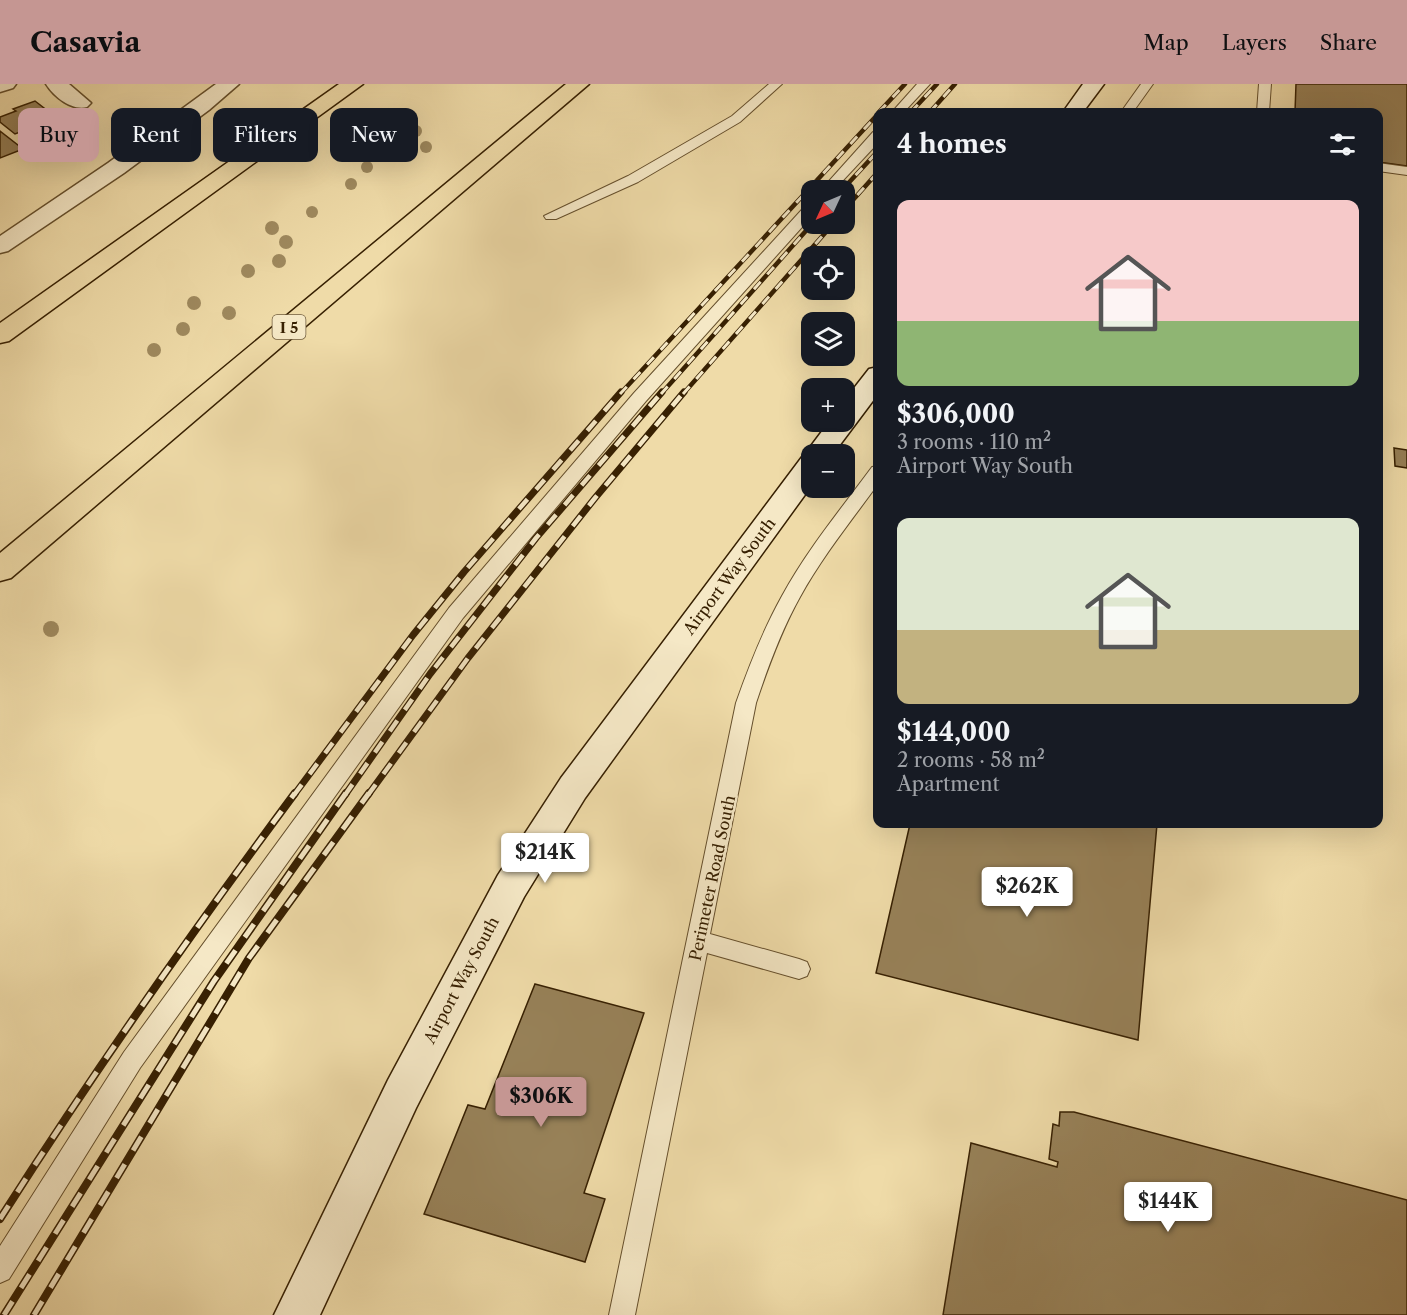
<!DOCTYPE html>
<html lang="en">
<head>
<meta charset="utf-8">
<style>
  :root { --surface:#171b24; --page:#20242c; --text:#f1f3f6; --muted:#9ea1a6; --accent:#c59692 }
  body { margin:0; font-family:"Libre Caslon Text",serif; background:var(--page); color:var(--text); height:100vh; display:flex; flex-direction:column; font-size:22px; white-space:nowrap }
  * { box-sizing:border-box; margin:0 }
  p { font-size:20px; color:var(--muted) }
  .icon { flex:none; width:33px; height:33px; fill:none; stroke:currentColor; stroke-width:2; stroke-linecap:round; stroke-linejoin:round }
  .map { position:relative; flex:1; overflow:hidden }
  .side { position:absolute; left:873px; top:24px; width:510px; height:720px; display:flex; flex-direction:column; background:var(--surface); border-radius:12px; box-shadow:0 6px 24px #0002 }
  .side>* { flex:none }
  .banner { position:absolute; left:18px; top:24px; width:570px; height:54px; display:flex; gap:12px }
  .needle { width:39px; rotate:226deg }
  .controls { position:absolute; left:801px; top:96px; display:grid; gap:12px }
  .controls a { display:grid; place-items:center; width:54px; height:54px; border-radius:12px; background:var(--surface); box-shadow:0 6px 24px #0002; font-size:30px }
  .price { position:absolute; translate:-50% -51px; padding:0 14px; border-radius:6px; background:#fff; color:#222; font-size:20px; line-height:39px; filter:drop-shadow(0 2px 3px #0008) }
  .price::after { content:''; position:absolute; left:50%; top:36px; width:18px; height:14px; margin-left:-9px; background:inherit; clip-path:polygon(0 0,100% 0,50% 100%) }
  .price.selected { background:var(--accent); color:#111 }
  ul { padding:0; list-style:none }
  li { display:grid; align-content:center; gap:12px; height:318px; padding:0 24px }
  li span { display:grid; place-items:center; height:186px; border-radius:12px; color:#555 }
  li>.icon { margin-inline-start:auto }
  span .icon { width:108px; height:108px; fill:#fffc; stroke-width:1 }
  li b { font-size:26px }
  h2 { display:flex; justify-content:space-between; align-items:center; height:72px; padding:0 24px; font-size:26px }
  .tag { padding:0 21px; border-radius:12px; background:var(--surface); box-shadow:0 6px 24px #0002; font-size:21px; line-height:54px }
  .tag.selected { background:var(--accent); color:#111 }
  header { display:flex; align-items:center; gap:36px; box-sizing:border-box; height:84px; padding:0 30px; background:var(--accent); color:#111 }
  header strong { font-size:28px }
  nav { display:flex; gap:33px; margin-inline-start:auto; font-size:21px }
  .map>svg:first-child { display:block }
  .building { fill:#978158; stroke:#372002; stroke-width:1.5 }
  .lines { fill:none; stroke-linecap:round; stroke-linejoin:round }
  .service-casing { stroke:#654f2c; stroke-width:2 }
  .minor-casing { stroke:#654f2c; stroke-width:3 }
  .secondary-casing { stroke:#372002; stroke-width:3 }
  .motorway-casing { stroke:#372002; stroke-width:3 }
  .service { fill:#f5e8c6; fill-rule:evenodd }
  .minor { fill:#f5e8c6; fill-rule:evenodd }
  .secondary { fill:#f5e8c6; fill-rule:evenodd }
  .motorway { fill:#efdba8; fill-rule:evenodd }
  .rail-far2-casing { stroke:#372002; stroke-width:4.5 }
  .rail-far1-casing { stroke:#372002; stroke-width:7 }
  .rail-casing { stroke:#372002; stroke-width:8 }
  .rail-far2 { stroke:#f5e8c6; stroke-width:3; stroke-dasharray:10; stroke-linecap:butt }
  .rail-far1 { stroke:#f5e8c6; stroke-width:4.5; stroke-dasharray:13; stroke-linecap:butt }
  .rail { stroke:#f5e8c6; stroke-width:5; stroke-dasharray:16; stroke-linecap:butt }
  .tree { fill:#9f8a5f }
  .labels { text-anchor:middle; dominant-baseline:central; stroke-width:5; stroke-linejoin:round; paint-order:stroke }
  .shield { fill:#f5e8c6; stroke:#705c3d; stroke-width:1.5 }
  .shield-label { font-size:15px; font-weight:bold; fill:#372002 }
  .street-label { font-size:16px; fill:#372002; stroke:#f5e8c6 }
</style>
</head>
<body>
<header>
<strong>Casavia</strong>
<nav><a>Map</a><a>Layers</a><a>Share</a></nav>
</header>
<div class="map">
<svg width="1407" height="1231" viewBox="0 0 1407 1231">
  <rect width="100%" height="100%" fill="#efdba8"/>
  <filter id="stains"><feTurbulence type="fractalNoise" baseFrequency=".00333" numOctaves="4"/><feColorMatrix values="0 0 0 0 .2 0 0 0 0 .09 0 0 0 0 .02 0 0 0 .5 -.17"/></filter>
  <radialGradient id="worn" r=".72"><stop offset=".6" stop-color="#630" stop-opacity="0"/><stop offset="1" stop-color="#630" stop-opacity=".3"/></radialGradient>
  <!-- building -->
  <path class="building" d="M 1296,0 L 1407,0 L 1407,82 L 1378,78 L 1378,28 L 1295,28 Z
    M 35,17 L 57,34 L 15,50 L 0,38 L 0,33 L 16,27 L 13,25 Z
    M 0,47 L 23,65 L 0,74 Z
    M 1394,364 L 1407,366 L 1407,384 L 1395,382 Z
    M 910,740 L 1157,740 L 1138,956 L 876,889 Z
    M 535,900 L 644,929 L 584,1109 L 605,1115 L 585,1178 L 424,1130 L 468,1021 L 485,1025 Z
    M 1060,1028 L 1074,1028 L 1407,1116 L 1407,1231 L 943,1231 L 971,1059 L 1057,1083 L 1058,1078 L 1049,1075 L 1053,1040 L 1059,1042 Z"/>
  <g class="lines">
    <defs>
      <path id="service" d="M 769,0 L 782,0 L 740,38 L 638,98 L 556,135 L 546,135 L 544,132 L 628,92 L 732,32 Z
        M 917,0 L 930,0 L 904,28 L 892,28 Z
        M 1141,0 L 1153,0 L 1133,28 L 1121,28 Z
        M 1259,0 L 1271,0 L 1269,28 L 1257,28 Z
        M 878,47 L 878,59 L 834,106 L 821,106 L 873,48 Z
        M 1378,79 L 1407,83 L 1407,91 L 1378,87 Z
        M 812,119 L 812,132 L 646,317 L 463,534 L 140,984 L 9,1195 L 0,1199 L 0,1162 L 124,968 L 449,524 L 634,309 L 807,120 Z
        M 878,382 L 878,400 C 851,437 822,473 800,513 C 781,547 768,583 756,619 L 710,850 L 799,875 L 807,878 L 810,885 L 807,892 L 799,895 L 707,869 L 635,1231 L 609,1231 L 736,619 C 749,582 763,546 782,512 C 807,466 841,425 872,383 Z"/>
      <path id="minor" d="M 0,0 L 16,0 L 13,4 L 0,8 Z
        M 46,0 L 69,0 L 91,19 L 87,23 C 72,27 54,13 46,0 Z
        M 216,0 L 239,0 L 209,26 L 124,89 L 8,167 L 0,169 L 0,152 L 108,79 Z"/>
      <path id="secondary" d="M 1083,0 L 1104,0 L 1083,28 L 1063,28 Z
        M 878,283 L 878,310 L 833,370 L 812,370 L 812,401 L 585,714 L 524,813 L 416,1024 L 320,1231 L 274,1231 L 388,996 L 498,791 L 561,694 L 802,373 L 806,372 L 805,370 L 829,338 L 844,338 L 844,317 L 869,285 Z"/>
      <path id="motorway" d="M 339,0 L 363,0 L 9,257 L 0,259 L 0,239 Z
        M 566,0 L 589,0 L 11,494 L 0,497 L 0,469 Z"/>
    </defs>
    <!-- service casing -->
    <use href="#service" class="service-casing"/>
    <!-- minor casing -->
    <use href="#minor" class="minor-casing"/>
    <!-- secondary casing -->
    <use href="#secondary" class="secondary-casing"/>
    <!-- motorway casing -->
    <use href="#motorway" class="motorway-casing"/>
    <!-- service -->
    <use href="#service" class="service"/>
    <!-- minor -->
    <use href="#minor" class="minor"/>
    <!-- secondary -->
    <use href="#secondary" class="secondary"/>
    <!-- motorway -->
    <use href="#motorway" class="motorway"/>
    <defs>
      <path id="rail-far2" d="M 879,28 L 905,0
        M 911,28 L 937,0
        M 930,28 L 955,0
        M 842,106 L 878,67
        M 844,126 L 878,88
        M 620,310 L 878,30
        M 661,310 L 812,140
        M 683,310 L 833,140"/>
      <path id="rail-far1" d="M 294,711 L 413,551 L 464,488 L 621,308
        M 345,711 L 430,590 L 536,454 L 662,308
        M 368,711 L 468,574 L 595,414 L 684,308"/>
      <path id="rail" d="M 0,1135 C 93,989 192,848 295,709
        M 4,1231 L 214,897 L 346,709
        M 34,1231 L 249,874 L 369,709"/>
    </defs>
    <!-- rail-far2 casing -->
    <use href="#rail-far2" class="rail-far2-casing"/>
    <!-- rail-far1 casing -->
    <use href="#rail-far1" class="rail-far1-casing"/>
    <!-- rail casing -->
    <use href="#rail" class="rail-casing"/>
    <!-- rail-far2 -->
    <use href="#rail-far2" class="rail-far2"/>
    <!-- rail-far1 -->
    <use href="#rail-far1" class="rail-far1"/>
    <!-- rail -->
    <use href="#rail" class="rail"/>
  </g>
  <!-- trees -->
  <g class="tree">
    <circle cx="416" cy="47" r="6"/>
    <circle cx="426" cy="63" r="6"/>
    <circle cx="367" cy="83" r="6"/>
    <circle cx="351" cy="100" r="6"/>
    <circle cx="312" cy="128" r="6"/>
    <circle cx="272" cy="144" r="7"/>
    <circle cx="286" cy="158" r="7"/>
    <circle cx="279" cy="177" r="7"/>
    <circle cx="248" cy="187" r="7"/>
    <circle cx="194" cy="219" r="7"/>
    <circle cx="229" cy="229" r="7"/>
    <circle cx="183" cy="245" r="7"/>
    <circle cx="154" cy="266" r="7"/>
    <circle cx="51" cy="545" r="8"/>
  </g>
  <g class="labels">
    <!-- shield labels -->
    <rect class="shield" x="272.5" y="231" width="33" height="24" rx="4.5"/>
    <g class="shield-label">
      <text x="289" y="243">I 5</text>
    </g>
    <!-- street labels -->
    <g class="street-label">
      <text transform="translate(729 492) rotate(-53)">Airport Way South</text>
      <text transform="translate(712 794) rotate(-78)">Perimeter Road South</text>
      <text transform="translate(461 896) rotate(-62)">Airport Way South</text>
    </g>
  </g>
  <rect width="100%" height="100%" filter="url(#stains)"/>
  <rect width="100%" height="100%" fill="url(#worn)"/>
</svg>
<div class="controls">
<a><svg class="needle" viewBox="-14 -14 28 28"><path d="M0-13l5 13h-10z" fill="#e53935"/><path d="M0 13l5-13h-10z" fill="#9ea1a6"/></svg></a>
<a><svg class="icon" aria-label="locate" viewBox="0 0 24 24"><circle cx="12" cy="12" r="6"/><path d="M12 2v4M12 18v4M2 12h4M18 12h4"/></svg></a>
<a><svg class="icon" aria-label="layers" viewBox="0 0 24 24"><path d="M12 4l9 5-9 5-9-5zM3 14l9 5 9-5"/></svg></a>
<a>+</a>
<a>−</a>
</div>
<b class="price" style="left:545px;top:800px">$214K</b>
<b class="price" style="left:1027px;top:834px">$262K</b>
<b class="price selected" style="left:541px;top:1044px">$306K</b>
<b class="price" style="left:1168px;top:1149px">$144K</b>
<div class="banner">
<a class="tag selected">Buy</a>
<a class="tag">Rent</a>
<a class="tag">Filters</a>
<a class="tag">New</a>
</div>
<section class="side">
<h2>4 homes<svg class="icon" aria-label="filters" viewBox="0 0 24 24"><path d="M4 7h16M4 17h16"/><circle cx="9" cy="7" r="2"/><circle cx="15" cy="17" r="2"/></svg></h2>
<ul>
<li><span style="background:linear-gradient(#f6c9c9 65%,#8fb573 0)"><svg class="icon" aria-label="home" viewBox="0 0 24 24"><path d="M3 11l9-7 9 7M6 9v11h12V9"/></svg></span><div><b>$306,000</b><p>3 rooms · 110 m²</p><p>Airport Way South</p></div></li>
<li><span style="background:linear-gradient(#dfe7d0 60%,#c2b280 0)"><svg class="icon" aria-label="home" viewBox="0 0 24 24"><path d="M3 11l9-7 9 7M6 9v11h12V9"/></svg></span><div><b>$144,000</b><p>2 rooms · 58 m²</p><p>Apartment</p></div></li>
</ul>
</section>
</div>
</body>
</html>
